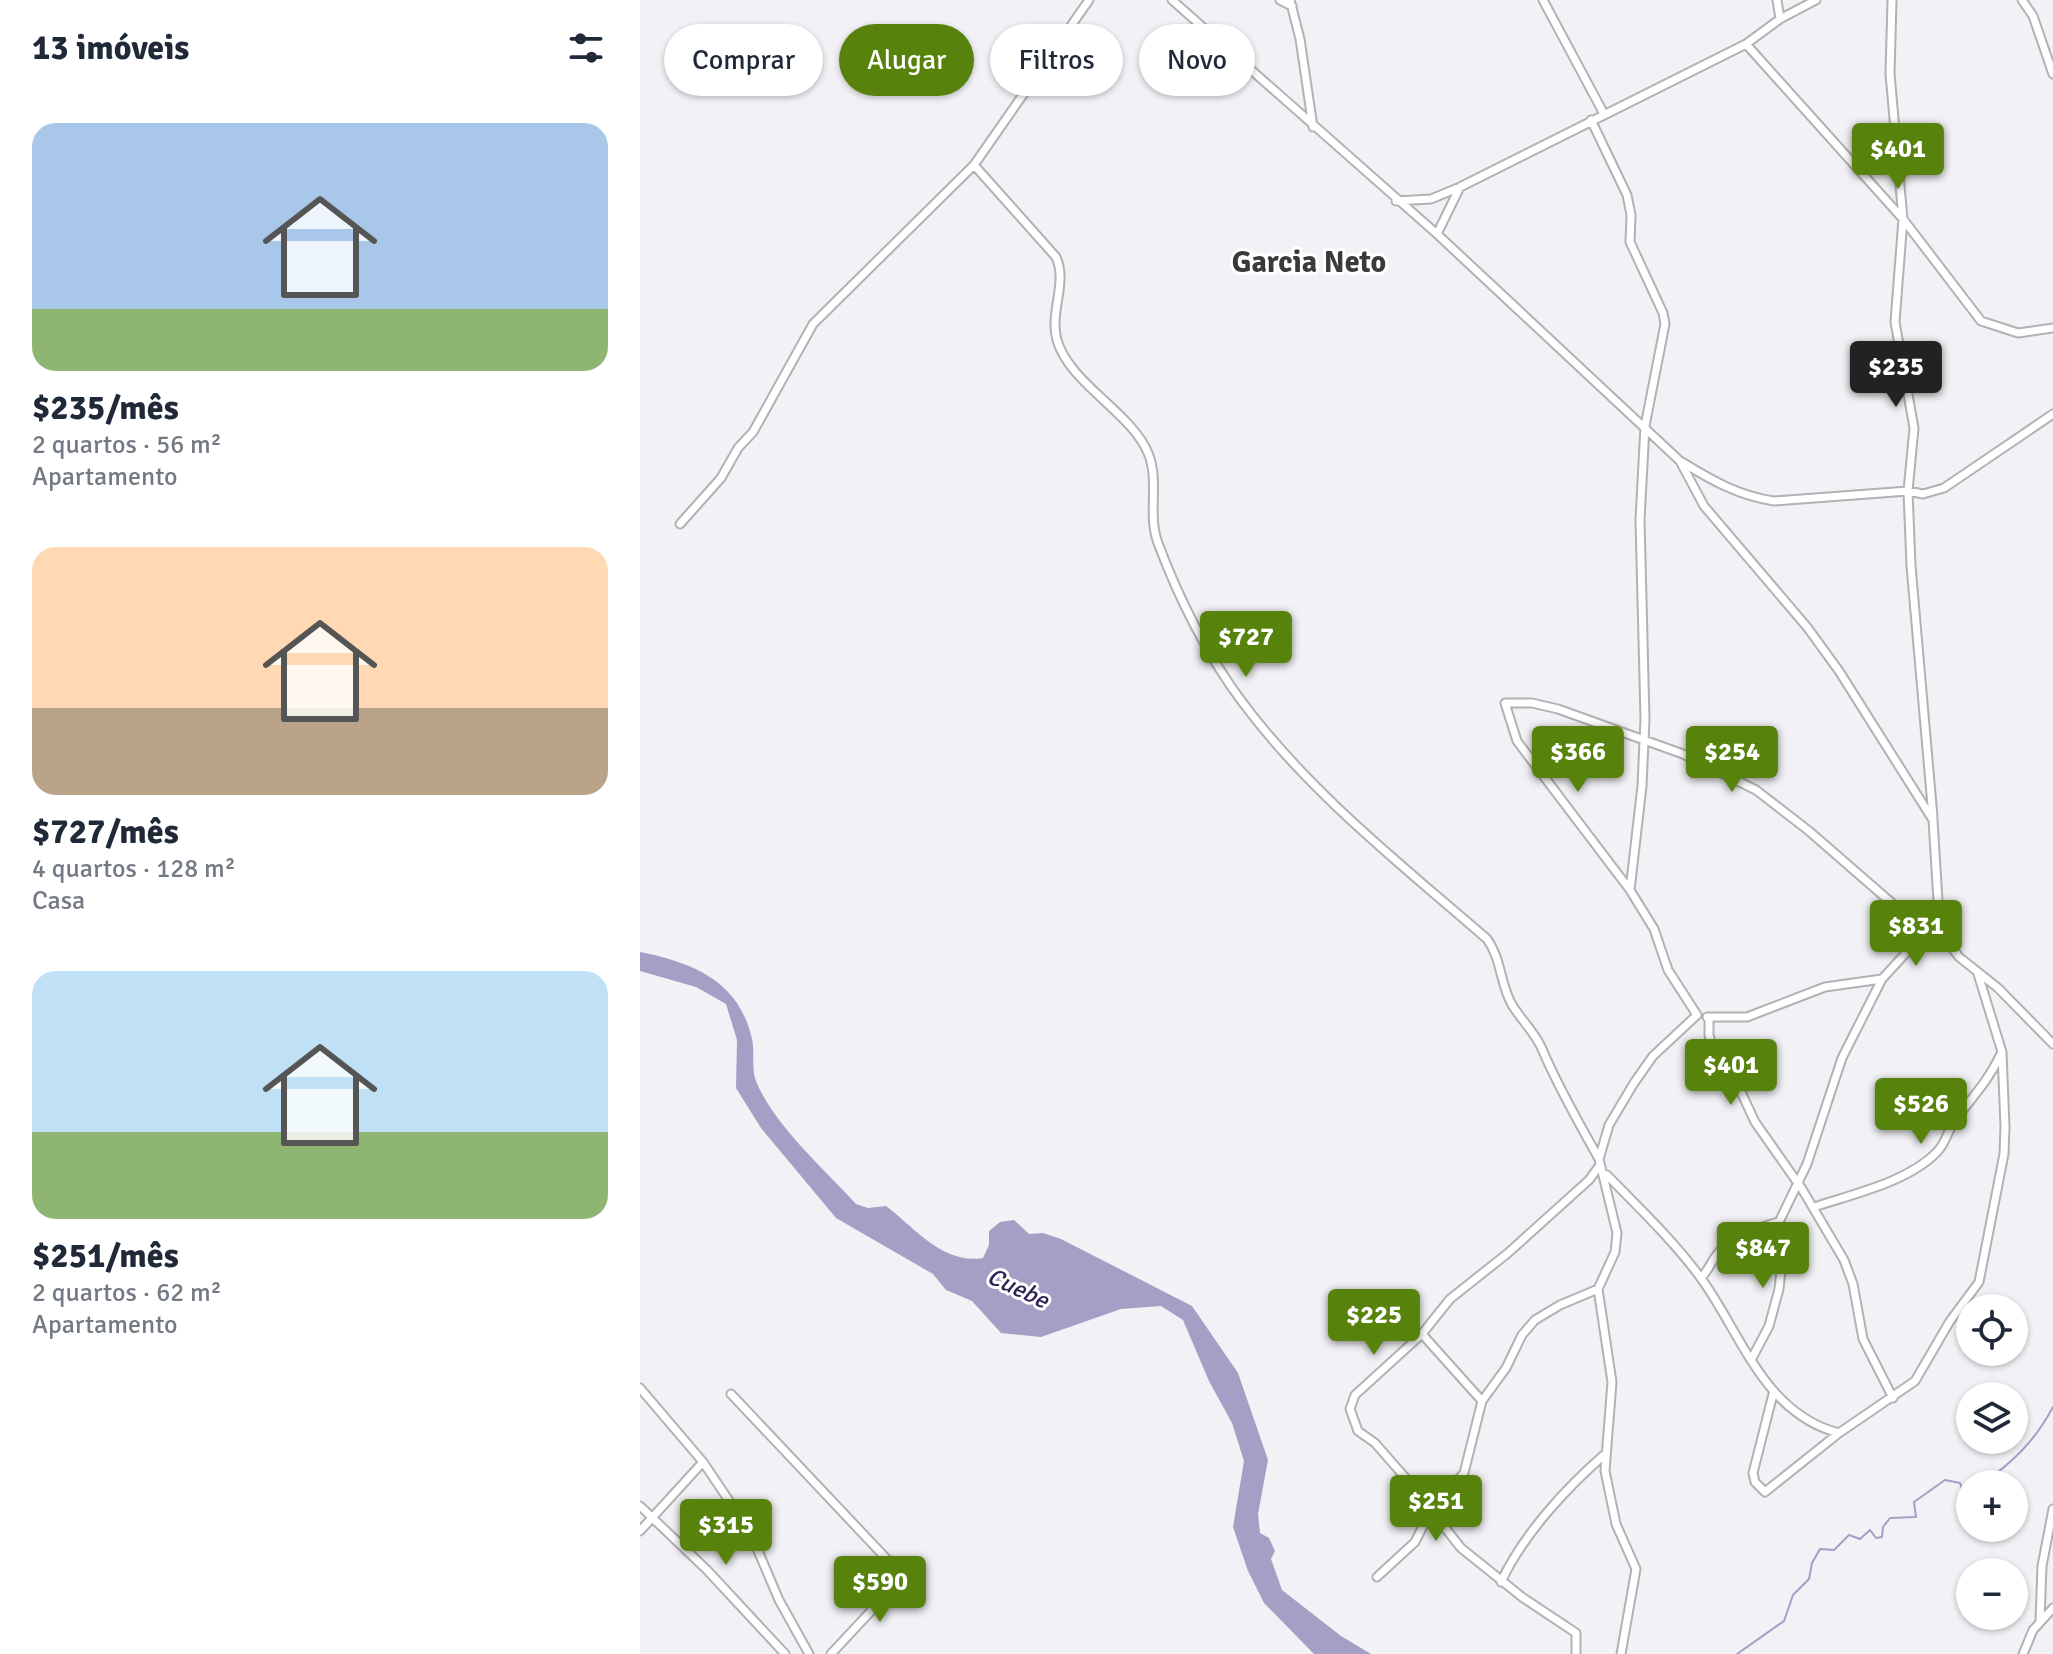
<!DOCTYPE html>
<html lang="pt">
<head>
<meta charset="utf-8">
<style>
  :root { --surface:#fff; --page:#f6f6f7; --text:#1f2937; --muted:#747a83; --accent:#57820b }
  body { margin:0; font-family:Signika,sans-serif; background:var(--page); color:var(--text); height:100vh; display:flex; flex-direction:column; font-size:30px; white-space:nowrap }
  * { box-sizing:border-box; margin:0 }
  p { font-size:26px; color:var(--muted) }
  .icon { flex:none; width:44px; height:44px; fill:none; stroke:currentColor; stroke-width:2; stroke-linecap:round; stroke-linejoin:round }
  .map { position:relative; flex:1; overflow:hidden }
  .sheet { display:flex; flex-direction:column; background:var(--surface); width:640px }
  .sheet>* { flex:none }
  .guide { position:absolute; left:24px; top:24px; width:760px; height:72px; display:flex; gap:16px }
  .fabs { position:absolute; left:1316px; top:1294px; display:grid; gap:16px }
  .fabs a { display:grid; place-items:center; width:72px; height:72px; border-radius:50%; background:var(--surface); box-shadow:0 2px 6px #0004; font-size:40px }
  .price { position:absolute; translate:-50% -68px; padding:0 18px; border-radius:8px; background:var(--accent); color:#fff; font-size:26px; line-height:52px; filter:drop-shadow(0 2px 4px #0008) }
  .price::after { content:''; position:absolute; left:50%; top:48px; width:24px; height:18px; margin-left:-12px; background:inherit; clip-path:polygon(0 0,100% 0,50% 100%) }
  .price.selected { background:#222; color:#fff }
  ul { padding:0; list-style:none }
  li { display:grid; align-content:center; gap:16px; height:424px; padding:0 32px }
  li span { display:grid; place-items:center; height:248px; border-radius:24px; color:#555 }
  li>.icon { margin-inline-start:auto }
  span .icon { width:144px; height:144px; fill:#fffc; stroke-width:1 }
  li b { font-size:34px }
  h2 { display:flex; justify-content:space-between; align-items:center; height:96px; padding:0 32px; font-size:34px }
  .chip { padding:0 28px; border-radius:36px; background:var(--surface); box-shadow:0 2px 6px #0004; font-size:28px; line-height:72px }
  .chip.selected { background:var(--accent); color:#fff }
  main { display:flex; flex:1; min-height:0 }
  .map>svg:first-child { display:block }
  .water { fill:#a59ec5 }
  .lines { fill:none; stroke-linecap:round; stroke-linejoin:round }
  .stream { stroke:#a59ec5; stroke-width:2 }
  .street-casing { stroke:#b2b1b4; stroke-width:11 }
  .street { stroke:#fff; stroke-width:7 }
  .labels { text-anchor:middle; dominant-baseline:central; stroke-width:6; stroke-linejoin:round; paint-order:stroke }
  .water-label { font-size:24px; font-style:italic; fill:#2f2152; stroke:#fff }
  .district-label { font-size:30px; font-weight:bold; fill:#3a3a3d; stroke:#fff }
</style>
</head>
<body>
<main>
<section class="sheet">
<h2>13 imóveis<svg class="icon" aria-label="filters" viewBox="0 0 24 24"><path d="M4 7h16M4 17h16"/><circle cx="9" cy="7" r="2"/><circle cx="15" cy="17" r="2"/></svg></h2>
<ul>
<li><span style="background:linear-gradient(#a9c7e8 75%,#8fb573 0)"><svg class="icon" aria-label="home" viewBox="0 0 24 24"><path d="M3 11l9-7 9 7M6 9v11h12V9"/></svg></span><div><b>$235/mês</b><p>2 quartos · 56 m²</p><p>Apartamento</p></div></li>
<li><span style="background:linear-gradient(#ffd9b3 65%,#b9a48a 0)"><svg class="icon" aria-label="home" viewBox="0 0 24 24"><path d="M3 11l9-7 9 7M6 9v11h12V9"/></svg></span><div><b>$727/mês</b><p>4 quartos · 128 m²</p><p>Casa</p></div></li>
<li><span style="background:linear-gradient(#bfe0f5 65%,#8fb573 0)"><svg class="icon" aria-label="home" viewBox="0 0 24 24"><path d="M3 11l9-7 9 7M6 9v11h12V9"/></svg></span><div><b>$251/mês</b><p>2 quartos · 62 m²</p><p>Apartamento</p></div></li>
</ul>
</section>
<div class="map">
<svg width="1413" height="1654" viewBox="0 0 1413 1654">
  <rect width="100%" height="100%" fill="#f2f1f5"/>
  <!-- water -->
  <path class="water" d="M 0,952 C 54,963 99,981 112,1039 C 115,1052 111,1069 116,1081 C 133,1124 185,1170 216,1204 L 228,1208 L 246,1206 C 274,1227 303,1265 343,1258 L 349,1245 L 349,1231 L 360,1222 L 374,1220 L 389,1234 L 403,1233 L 421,1239 L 552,1306 L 598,1373 L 628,1460 L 618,1514 L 620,1533 L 629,1538 L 635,1551 L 631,1559 L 642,1590 L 701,1636 L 731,1654 L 674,1654 L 624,1603 L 608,1571 L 593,1527 L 604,1461 L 592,1423 L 569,1381 L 543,1320 L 521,1306 L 481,1309 L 401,1337 L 361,1333 L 332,1301 L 306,1290 L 293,1274 L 196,1218 L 121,1128 L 96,1088 L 97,1040 L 86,1004 L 56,987 L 0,971 Z"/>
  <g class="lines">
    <!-- stream -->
    <path class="stream" d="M 1342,1484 C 1373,1462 1395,1441 1413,1407
      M 1097,1654 L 1144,1621 L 1153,1595 L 1169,1579 L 1172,1563 L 1180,1549 L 1194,1550 L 1209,1535 L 1220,1539 L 1230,1530 L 1236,1538 L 1242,1537 L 1243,1527 L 1250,1518 L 1276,1517 L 1274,1502 L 1305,1480 L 1320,1483 L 1323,1492 L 1330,1490"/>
    <defs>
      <path id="street" d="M 532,0 L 797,234 L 1040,461 L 1064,506 L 1167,627 L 1199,671 L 1293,820 L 1299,917 L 1310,945 L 1319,957 L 1358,988 L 1413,1044
        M 640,0 L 652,6
        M 650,0 L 660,39 L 673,127
        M 903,0 L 964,114
        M 1137,0 L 1140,19
        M 1252,0 L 1250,74 L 1263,219 L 1255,322 L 1274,428 L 1268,491 L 1271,566 L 1293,817
        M 1382,0 L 1393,16 L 1413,74
        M 1106,44 L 1263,219 L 1341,321 L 1378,333 L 1413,328
        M 951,120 L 987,195 L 991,215 L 990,242 L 1023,313 L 1025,324 L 1005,426 L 1000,520 L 1005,719 L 1002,786 L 990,890 L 1014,929 L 1028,970 L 1057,1015
        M 334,165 L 416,257 C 428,283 409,312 417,340 C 429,383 491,412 508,453 C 520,481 507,515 518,543 C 538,597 568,657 603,703 C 670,793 763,866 847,939 C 861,958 860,982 871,1003 C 880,1019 895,1032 902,1049 C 918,1087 939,1123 959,1159
        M 756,201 L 791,199 L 820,187 L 1106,44 L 1140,19 L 1176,0
        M 797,234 L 820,187
        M 1042,462 C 1071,480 1099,496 1134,501 L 1268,491 L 1283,494 L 1304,488 L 1413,414
        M 40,524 L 81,478 L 98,448 L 113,432 L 173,324 L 334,165 L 449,0
        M 990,890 L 877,741 L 865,703 L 892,703 L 918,709 L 1043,754 L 1116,790 L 1169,831 L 1285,932
        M 1067,1017 L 1107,1017 L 1185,987 L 1242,979
        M 1069,1018 L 1069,1035 L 1077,1064 L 1101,1092 L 1115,1122 L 1162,1189 L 1204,1260 L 1213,1284 L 1223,1339 L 1253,1398
        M 967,1175 C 999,1208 1036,1243 1063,1281 C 1102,1336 1125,1414 1199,1433
        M 1174,1207 C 1213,1194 1268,1182 1297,1152 C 1306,1143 1308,1130 1315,1120 C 1333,1096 1347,1083 1361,1054
        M 1061,1278 C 1069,1270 1072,1259 1080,1251 C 1097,1234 1117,1228 1139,1222
        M 782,1334 L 842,1401
        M 1111,1360 L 1129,1326 L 1139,1289 L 1142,1261 L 1139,1222 L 1167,1164 L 1202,1058 L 1242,979 L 1299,917
        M 0,1388 L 63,1462 L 110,1532 L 139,1600 L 169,1654
        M 91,1394 L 259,1572 L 259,1581 L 191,1654
        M 1133,1394 L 1113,1473 L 1115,1482 L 1125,1492 L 1199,1433 L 1275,1381 L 1310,1321 L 1339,1282 L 1364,1154 L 1365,1127 L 1362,1052 L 1338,974
        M 0,1506 L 67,1570 L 145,1654
        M 0,1531 L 63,1462
        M 737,1577 L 775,1542 L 791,1510 L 824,1473 L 842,1401 L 866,1368 L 882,1335 L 895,1320 L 920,1305 L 958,1289
        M 861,1582 C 883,1535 925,1489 964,1455
        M 1400,1621 L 1402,1566 L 1413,1509
        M 936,1654 L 936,1633 L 882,1597 L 821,1548 L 769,1482 L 735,1443 L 718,1431 L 710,1409 L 715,1395 L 782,1334 L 810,1299 L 868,1253 L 949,1180 L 960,1165
        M 981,1654 L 996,1569 L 976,1524 L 965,1471 L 972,1382 L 958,1289 L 975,1252 L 977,1233 L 959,1159 L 969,1125 L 994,1083 L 1013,1056 L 1057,1015
        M 1383,1654 L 1393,1630 L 1413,1608"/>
    </defs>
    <!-- street casing -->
    <use href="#street" class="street-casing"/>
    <!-- street -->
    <use href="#street" class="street"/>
  </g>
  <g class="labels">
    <!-- water labels -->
    <g class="water-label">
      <text transform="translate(378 1288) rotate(25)">Cuebe</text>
    </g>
    <!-- district labels -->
    <g class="district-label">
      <text x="669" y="262">Garcia Neto</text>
    </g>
  </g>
</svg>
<div class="fabs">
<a><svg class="icon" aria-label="locate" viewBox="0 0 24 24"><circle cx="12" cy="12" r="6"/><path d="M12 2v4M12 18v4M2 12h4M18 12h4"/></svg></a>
<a><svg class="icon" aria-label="layers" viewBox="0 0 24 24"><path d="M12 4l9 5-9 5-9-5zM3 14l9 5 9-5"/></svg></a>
<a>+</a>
<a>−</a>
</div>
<b class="price" style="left:1258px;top:191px">$401</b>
<b class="price selected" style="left:1256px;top:409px">$235</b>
<b class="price" style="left:606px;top:679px">$727</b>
<b class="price" style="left:938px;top:794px">$366</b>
<b class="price" style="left:1092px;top:794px">$254</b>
<b class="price" style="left:1276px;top:968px">$831</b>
<b class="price" style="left:1091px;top:1107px">$401</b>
<b class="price" style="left:1281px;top:1146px">$526</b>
<b class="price" style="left:1123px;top:1290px">$847</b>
<b class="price" style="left:734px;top:1357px">$225</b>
<b class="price" style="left:796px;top:1543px">$251</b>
<b class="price" style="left:86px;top:1567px">$315</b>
<b class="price" style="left:240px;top:1624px">$590</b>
<div class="guide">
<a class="chip">Comprar</a>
<a class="chip selected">Alugar</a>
<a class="chip">Filtros</a>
<a class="chip">Novo</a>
</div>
</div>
</main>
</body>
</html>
